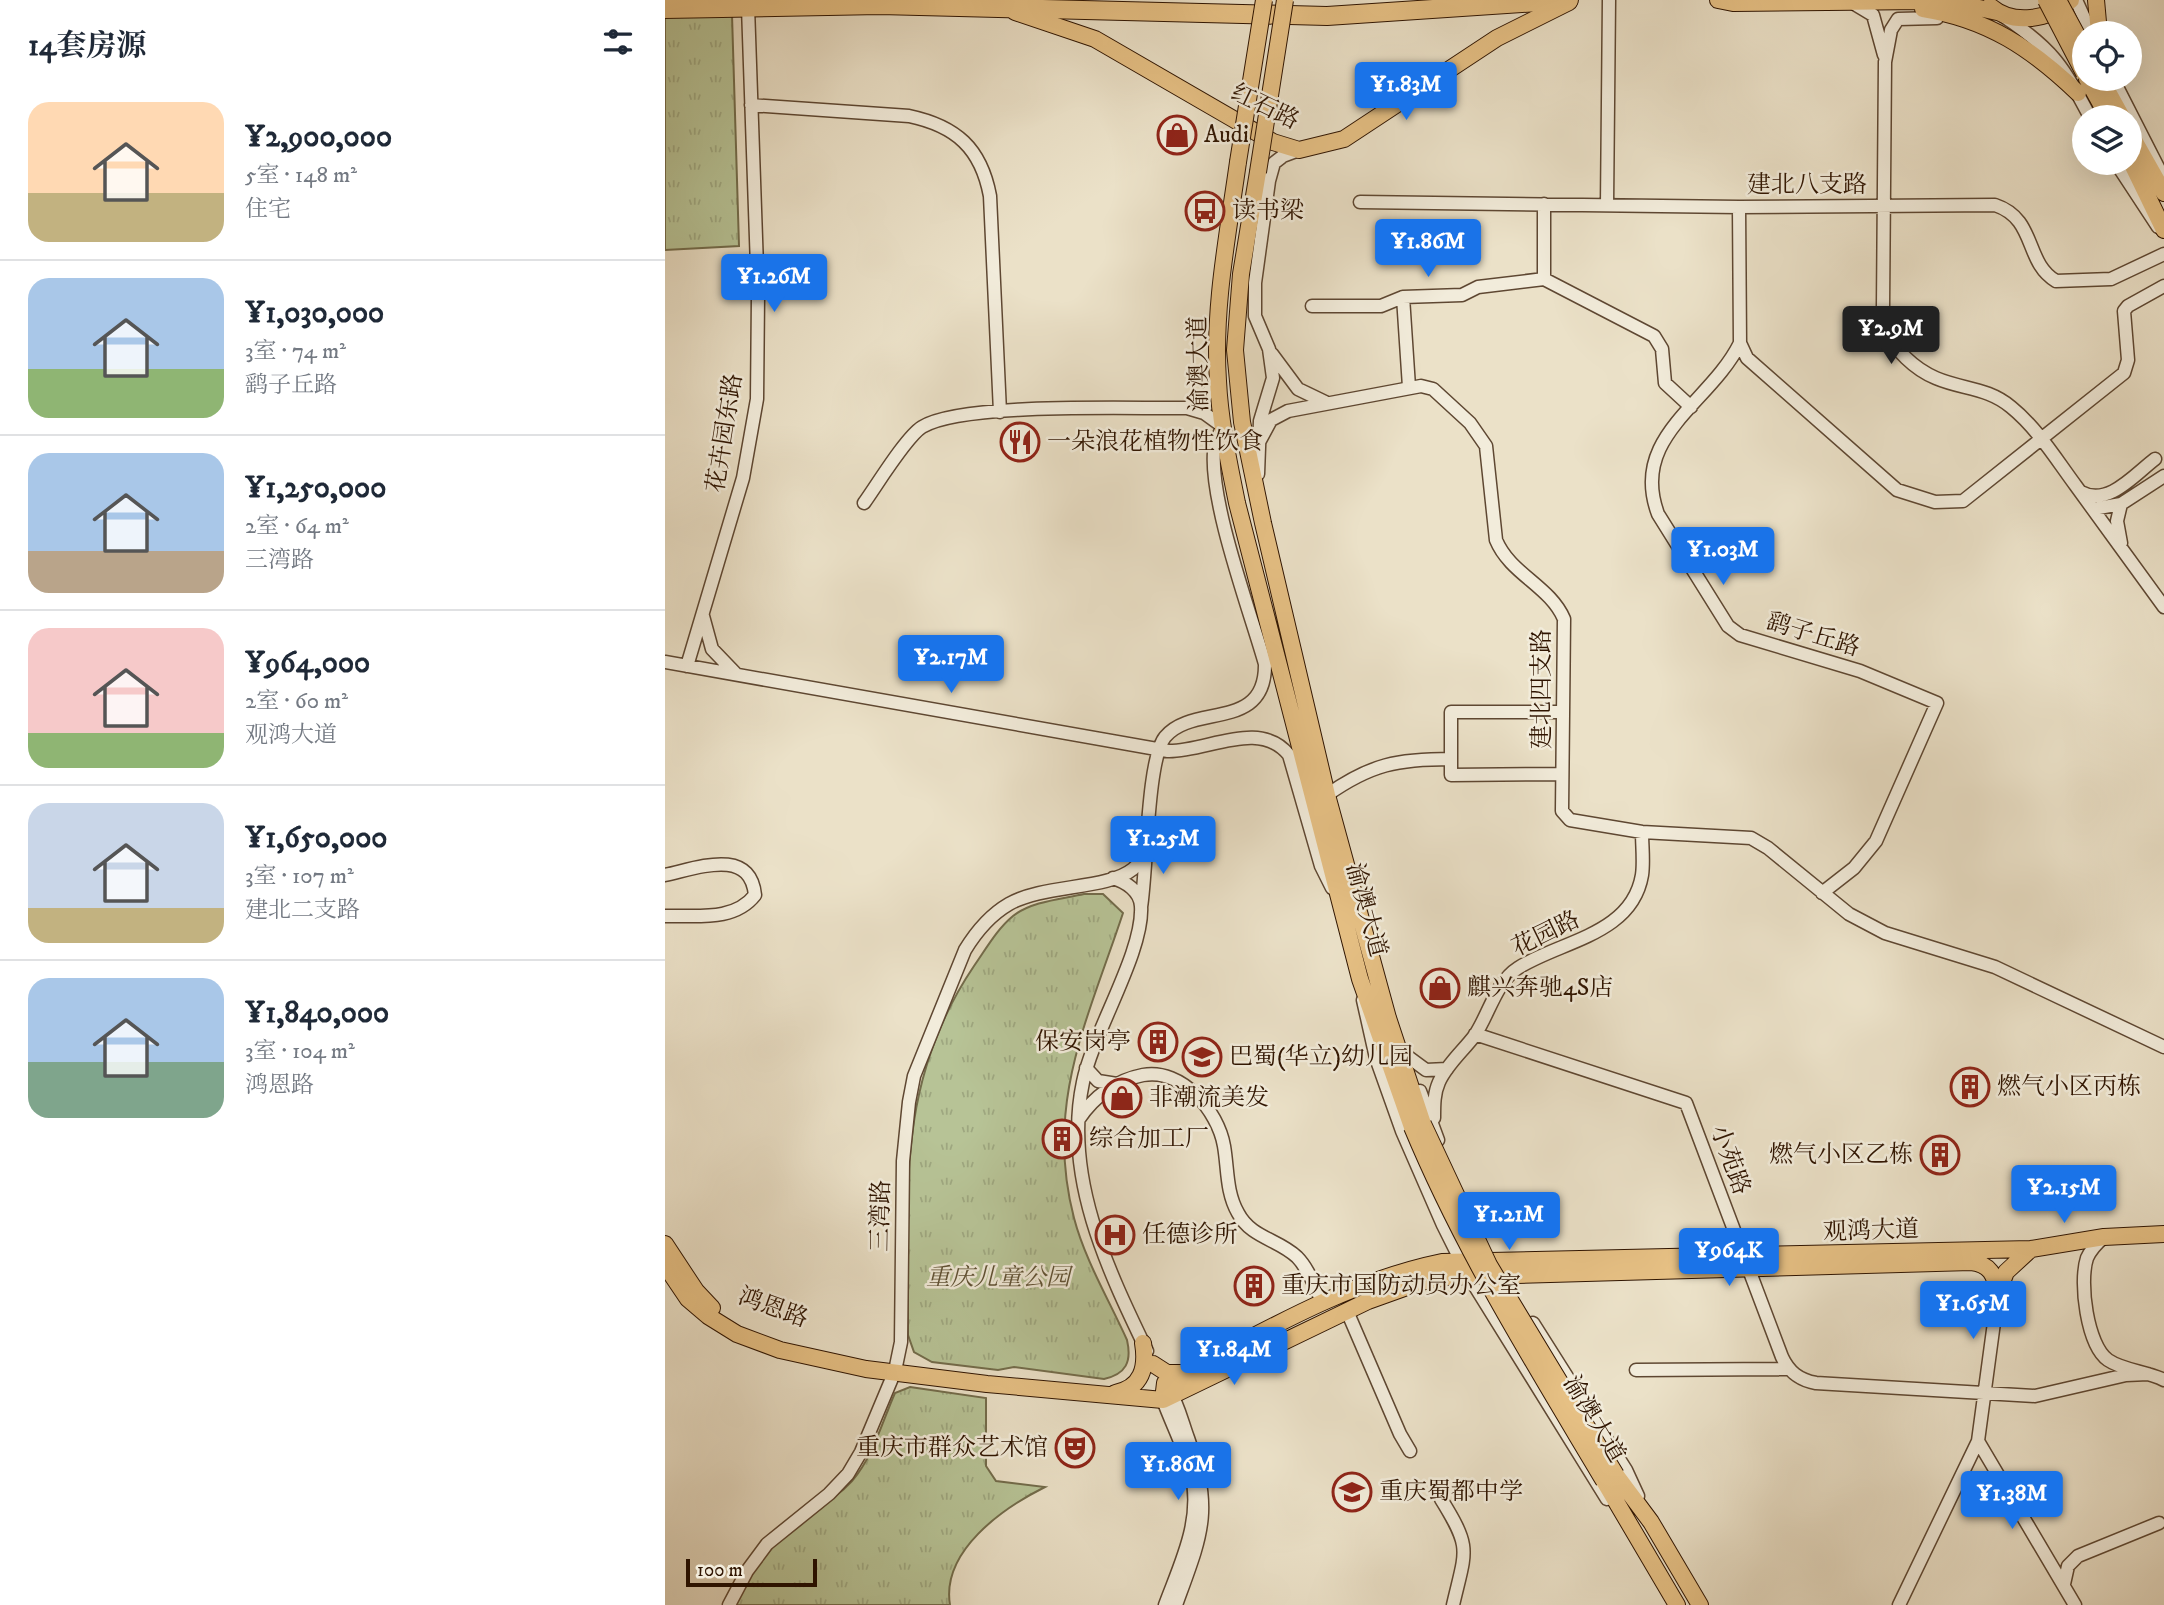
<!DOCTYPE html>
<html lang="zh">
<head>
<meta charset="utf-8">
<style>
  :root { --surface:#fff; --page:#f2f2f3; --text:#1f2937; --muted:#747a83; --line:#e0e1e3; --accent:#1a73e8 }
  body { margin:0; font-family:"IM FELL DW Pica","Noto Serif SC",serif; background:var(--page); color:var(--text); height:100vh; display:flex; flex-direction:column; font-size:26px; white-space:nowrap }
  * { box-sizing:border-box; margin:0 }
  p { font-size:23px; color:var(--muted) }
  .icon { flex:none; width:38px; height:38px; fill:none; stroke:currentColor; stroke-width:2; stroke-linecap:round; stroke-linejoin:round }
  .map { position:relative; flex:1; overflow:hidden }
  .side { display:flex; flex-direction:column; background:var(--surface); width:665px }
  .side>* { flex:none }
  .controls { position:absolute; left:1407px; top:21px; display:grid; gap:14px }
  .controls a { display:grid; place-items:center; width:70px; height:70px; border-radius:50%; background:var(--surface); box-shadow:0 7px 28px #0002; font-size:35px }
  .scale { position:absolute; left:21px; bottom:18px; width:131px; box-sizing:border-box; padding-left:7px; border:4px solid #2f1400; border-top:0; font-size:19px; line-height:24px; white-space:nowrap; color:#2f1400; -webkit-text-stroke:5px #f2ecdb; paint-order:stroke }
  .price { position:absolute; translate:-50% -60px; padding:0 16px; border-radius:7px; background:var(--accent); color:#fff; font-size:23px; line-height:46px; filter:drop-shadow(0 2px 4px #0008) }
  .price::after { content:''; position:absolute; left:50%; top:42px; width:21px; height:16px; margin-left:-10px; background:inherit; clip-path:polygon(0 0,100% 0,50% 100%) }
  .price.current { background:#222; color:#fff }
  ul { padding:0; list-style:none }
  li { display:flex; align-items:center; gap:21px; height:175px; padding:0 28px }
  li+li { border-top:2px solid var(--line) }
  li span { display:grid; place-items:center; flex:none; width:196px; height:140px; border-radius:21px; color:#555 }
  li>.icon { margin-inline-start:auto }
  span .icon { width:84px; height:84px; fill:#fffc; stroke-width:1 }
  li b { font-size:30px }
  h2 { display:flex; justify-content:space-between; align-items:center; height:84px; padding:0 28px; font-size:30px }
  main { display:flex; flex:1; min-height:0 }
  .map>svg:first-child { display:block }
  .park { fill:url(#park-tufts); stroke:#736c4b; stroke-width:2 }
  .lines { fill:none; stroke-linecap:round; stroke-linejoin:round }
  .minor-casing { stroke:#5e4732; stroke-width:15 }
  .major-casing { stroke:#2f1400; stroke-width:18 }
  .highway-casing { stroke:#2f1400; stroke-width:20 }
  .minor { stroke:#f2ecdb; stroke-width:12 }
  .major { stroke:#e6c084; stroke-width:16 }
  .highway { stroke:#e6c084; stroke-width:18 }
  .major-bridge-casing { stroke:#2f1400; stroke-width:18; stroke-linecap:butt }
  .major-bridge { stroke:#e6c084; stroke-width:16 }
  .labels { text-anchor:middle; dominant-baseline:central; stroke-width:5; stroke-linejoin:round; paint-order:stroke }
  .street-label { font-size:24px; fill:#2f1400; stroke:#f2ecdb }
  .poi-label { font-size:24px; fill:#2f1400; stroke:#f2ecdb; text-anchor:start }
  .park-label { font-size:24px; font-style:italic; fill:#5f5134; stroke:#f2ecdb }
</style>
</head>
<body>
<main>
<section class="side">
<h2>14套房源<svg class="icon" aria-label="filters" viewBox="0 0 24 24"><path d="M4 7h16M4 17h16"/><circle cx="9" cy="7" r="2"/><circle cx="15" cy="17" r="2"/></svg></h2>
<ul>
<li><span style="background:linear-gradient(#ffd9b3 65%,#c2b280 0)"><svg class="icon" aria-label="home" viewBox="0 0 24 24"><path d="M3 11l9-7 9 7M6 9v11h12V9"/></svg></span><div><b>¥2,900,000</b><p>5室 · 148 m²</p><p>住宅</p></div></li>
<li><span style="background:linear-gradient(#a9c7e8 65%,#8fb573 0)"><svg class="icon" aria-label="home" viewBox="0 0 24 24"><path d="M3 11l9-7 9 7M6 9v11h12V9"/></svg></span><div><b>¥1,030,000</b><p>3室 · 74 m²</p><p>鹞子丘路</p></div></li>
<li><span style="background:linear-gradient(#a9c7e8 70%,#b9a48a 0)"><svg class="icon" aria-label="home" viewBox="0 0 24 24"><path d="M3 11l9-7 9 7M6 9v11h12V9"/></svg></span><div><b>¥1,250,000</b><p>2室 · 64 m²</p><p>三湾路</p></div></li>
<li><span style="background:linear-gradient(#f6c9c9 75%,#8fb573 0)"><svg class="icon" aria-label="home" viewBox="0 0 24 24"><path d="M3 11l9-7 9 7M6 9v11h12V9"/></svg></span><div><b>¥964,000</b><p>2室 · 60 m²</p><p>观鸿大道</p></div></li>
<li><span style="background:linear-gradient(#c9d6e8 75%,#c2b280 0)"><svg class="icon" aria-label="home" viewBox="0 0 24 24"><path d="M3 11l9-7 9 7M6 9v11h12V9"/></svg></span><div><b>¥1,650,000</b><p>3室 · 107 m²</p><p>建北二支路</p></div></li>
<li><span style="background:linear-gradient(#a9c7e8 60%,#7fa58c 0)"><svg class="icon" aria-label="home" viewBox="0 0 24 24"><path d="M3 11l9-7 9 7M6 9v11h12V9"/></svg></span><div><b>¥1,840,000</b><p>3室 · 104 m²</p><p>鸿恩路</p></div></li>
</ul>
</section>
<div class="map">
<svg width="1499" height="1605" viewBox="0 0 1499 1605">
  <defs>
    <pattern id="park-tufts" width="24" height="20" patternUnits="userSpaceOnUse" patternTransform="scale(1.75)"><rect width="24" height="20" fill="#b7c396"/><path d="M3 7l-1-3M5 7V3M7 7l1-3M15 17l-1-3M17 17v-4M19 17l1-3" fill="none" stroke="#9ea780"/></pattern>
  </defs>
  <rect width="100%" height="100%" fill="#ebe1c8"/>
  <filter id="stains"><feTurbulence type="fractalNoise" baseFrequency=".00286" numOctaves="4"/><feColorMatrix values="0 0 0 0 .2 0 0 0 0 .09 0 0 0 0 .02 0 0 0 .5 -.17"/></filter>
  <radialGradient id="worn" r=".72"><stop offset=".6" stop-color="#630" stop-opacity="0"/><stop offset="1" stop-color="#630" stop-opacity=".3"/></radialGradient>
  <!-- park -->
  <path class="park" d="M 67,15 L 74,246 L 0,250 L 0,16 Z
    M 419,894 L 438,894 L 458,913 C 423,1019 379,1104 409,1218 C 420,1260 444,1300 462,1340 C 467,1362 461,1374 439,1379 L 349,1367 L 333,1370 L 267,1362 L 249,1352 L 243,1335 C 243,1200 229,1084 309,966 C 321,949 332,929 348,916 C 367,901 397,899 419,894 Z
    M 245,1387 L 321,1398 L 321,1466 L 331,1481 L 380,1487 C 338,1508 276,1551 285,1605 L 68,1605 C 82,1578 98,1550 122,1530 C 143,1512 168,1502 187,1481 C 208,1457 217,1422 230,1393 Z"/>
  <g class="lines">
    <defs>
      <path id="minor" d="M 1411,0 L 1426,33
        M 1188,3 L 1208,15 L 1219,55
        M 1338,16 C 1388,49 1398,66 1425,117
        M 1272,18 L 1233,19 L 1226,30 L 1220,62 L 1218,307 C 1219,329 1225,343 1241,358 C 1278,394 1314,380 1346,407 C 1372,428 1391,459 1411,486 C 1440,526 1470,567 1499,607
        M 1448,79 L 1499,179
        M 86,105 L 244,116 C 291,126 316,148 325,196 L 335,412
        M 1451,163 L 1493,227
        M 695,202 L 1074,207 L 1330,205 C 1372,219 1359,262 1391,281 L 1446,279 L 1499,254
        M 879,204 L 879,279 L 989,336 L 997,349 L 1000,383 L 1026,407
        M 942,205 L 944,0
        M 1074,207 L 1075,343 L 1082,358 L 1232,490 L 1270,502 L 1298,501 L 1459,373 L 1463,360 L 1459,311 L 1463,306 L 1499,286
        M 738,297 L 744,387
        M 647,306 L 716,306 L 738,297 L 797,295 L 813,287 L 879,279
        M 1075,343 C 1045,404 964,436 993,514 L 1063,626 L 1075,635 L 1195,671 L 1272,703 L 1211,841 L 1189,868 L 1157,893
        M 607,354 L 633,389 L 660,402
        M 522,408 L 541,395 L 553,381
        M 592,446 L 606,420 L 623,411 L 756,386 L 768,389 L 805,423 L 821,446 L 831,540 C 845,574 885,586 899,619 L 897,811 L 905,820 L 977,832 L 1086,838 L 1103,848 L 1184,914 L 1220,933 L 1330,967 L 1499,1047
        M 593,474 L 595,421 L 608,378 L 604,349 L 590,316 L 590,283 L 604,181 L 609,163 L 618,156 L 634,150
        M 1416,492 C 1443,507 1469,475 1490,459
        M 199,503 C 212,485 241,437 257,427 C 297,402 466,409 522,408 L 539,413 L 557,426 C 555,434 550,443 549,452 C 545,504 585,611 600,664 C 601,732 528,703 500,737 C 482,759 482,871 476,907
        M 1428,509 L 1456,504 L 1499,476
        M 1456,543 L 1452,521 L 1456,504
        M 38,616 L 47,649 L 71,674
        M 0,662 L 503,751 C 542,752 594,718 624,755 L 656,866 L 667,888
        M 22,666 L 78,478 L 92,399 L 93,296 L 83,7
        M 897,774 L 786,775 L 786,712 L 897,712
        M 662,795 C 706,764 733,759 786,759
        M 0,875 C 33,868 85,847 90,895 C 69,922 31,915 0,916
        M 448,878 C 461,882 475,891 476,906 C 479,952 428,1032 418,1082 C 398,1176 442,1268 482,1351
        M 698,1000 L 711,1058 L 737,1131 L 778,1225 L 803,1275 L 942,1499
        M 810,1034 L 1021,1103 L 1117,1357 C 1124,1372 1134,1380 1151,1383 L 1370,1396 L 1461,1375 L 1483,1374
        M 742,1056 L 761,1070 L 782,1069
        M 421,1068 L 433,1081 L 452,1084
        M 755,1091 L 773,1140
        M 769,1118 C 769,1105 769,1093 774,1082 C 782,1064 799,1050 810,1035 C 824,1014 831,982 853,968 C 895,941 967,935 977,875 C 979,862 977,846 977,832
        M 414,1119 C 429,1096 452,1080 478,1075 C 517,1068 553,1111 559,1146 C 563,1169 561,1192 573,1213 C 586,1238 613,1239 632,1257 C 644,1269 650,1288 658,1303
        M 1439,1237 C 1432,1243 1426,1249 1422,1258 C 1414,1282 1422,1345 1443,1360 C 1459,1371 1482,1371 1499,1380
        M 682,1311 L 735,1434 L 745,1451
        M 868,1323 L 961,1470 L 973,1496
        M 971,1370 L 1124,1369
        M 503,1388 C 513,1403 517,1422 523,1438 C 549,1511 536,1536 511,1605
        M 498,1400 C 507,1424 519,1448 526,1472 C 538,1519 516,1562 500,1605
        M 1313,1441 L 1410,1605
        M 776,1499 C 807,1549 801,1549 788,1605
        M 1399,1584 L 1403,1566 L 1413,1556 L 1494,1523
        M 64,1605 L 82,1571 L 102,1544 L 164,1494 L 183,1474 L 196,1452 L 230,1371 L 236,1342 L 238,1161 L 244,1102 L 249,1076 L 300,950 C 311,932 325,915 344,904 C 379,884 442,890 468,869 C 474,864 477,857 480,850
        M 1234,1605 L 1313,1441 L 1333,1293"/>
      <path id="major" d="M 1053,0 L 1068,3 L 1259,1 L 1287,2 L 1332,12
        M 1431,0 L 1434,33
        M 1325,6 C 1348,26 1384,20 1406,0
        M 1258,9 C 1323,19 1367,49 1413,93
        M 350,12 L 430,39 L 608,142 L 634,150 L 679,139 L 832,38 L 904,2
        M 1422,79 L 1443,117
        M 1436,79 L 1457,117
        M 1465,133 L 1499,193
        M 1465,160 L 1499,230
        M 573,162 C 563,234 548,308 553,381 C 555,422 564,463 572,503 L 695,979 L 747,1127
        M 593,172 L 576,274 L 570,350 L 577,422 L 598,523 L 662,795 L 723,1018 L 758,1124
        M 0,1244 L 31,1291 L 47,1308
        M 0,1265 L 23,1299 L 43,1316 L 72,1334 L 115,1350 L 201,1369 L 322,1384 L 498,1400 L 703,1301 L 756,1282 L 782,1277 L 1306,1262 C 1325,1264 1330,1275 1333,1293
        M 1333,1293 L 1341,1272 L 1366,1249
        M 488,1364 L 502,1373 L 519,1373
        M 450,1393 C 477,1388 482,1367 478,1343
        M 498,1400 L 500,1383 C 589,1337 679,1282 777,1262 L 1366,1249 L 1439,1237 L 1499,1234
        M 951,1475 L 986,1522 L 1035,1605
        M 939,1481 L 1012,1605"/>
      <path id="highway" d="M 0,9 L 215,5 L 662,16 L 904,0"/>
    </defs>
    <!-- minor casing -->
    <use href="#minor" class="minor-casing"/>
    <!-- major casing -->
    <use href="#major" class="major-casing"/>
    <!-- highway casing -->
    <use href="#highway" class="highway-casing"/>
    <!-- minor -->
    <use href="#minor" class="minor"/>
    <!-- major -->
    <use href="#major" class="major"/>
    <!-- highway -->
    <use href="#highway" class="highway"/>
    <defs>
      <path id="major-bridge" d="M 1381,0 L 1419,73
        M 1393,0 L 1419,48
        M 573,162 L 599,0
        M 593,172 L 620,0
        M 758,1124 L 824,1265 L 951,1475
        M 747,1127 C 799,1252 870,1365 939,1481"/>
    </defs>
    <!-- major-bridge casing -->
    <use href="#major-bridge" class="major-bridge-casing"/>
    <!-- major-bridge -->
    <use href="#major-bridge" class="major-bridge"/>
  </g>
  <!-- icons -->
  <defs>
    <symbol id="shop-ring" viewBox="-11 -11 22 22"><circle r="9.5" fill="#f2ecdb" stroke="#8f2418" stroke-width="1.5"/><path d="M-5-2.5h2.3a2.7 3.5 0 0 1 5.4 0H5L5.5 6h-11ZM-1.5-2.5h3a1.5 2.3 0 0 0-3 0Z" fill="#8f2418"/></symbol>
    <symbol id="bus-ring" viewBox="-11 -11 22 22"><circle r="9.5" fill="#f2ecdb" stroke="#8f2418" stroke-width="1.5"/><path d="M-5-6H5V4H4V6H2V4H-2V6H-4V4H-5ZM-3.5-4V0h7V-4ZM-3.5 1.2v1.5H-2V1.2ZM2 1.2v1.5H3.5V1.2Z" fill="#8f2418"/></symbol>
    <symbol id="restaurant-ring" viewBox="-11 -11 22 22"><circle r="9.5" fill="#f2ecdb" stroke="#8f2418" stroke-width="1.5"/><path d="M-5-6h1v4h1v-4h1v4h1v-4h1v5L-1.5 .5V6h-2V.5L-5-1ZM5-6V6H3V1.5H1.5Q1.5-4 5-6Z" fill="#8f2418"/></symbol>
    <symbol id="building-ring" viewBox="-11 -11 22 22"><circle r="9.5" fill="#f2ecdb" stroke="#8f2418" stroke-width="1.5"/><path d="M-4-6H4V6H1V3H-1V6H-4ZM-2.5-4.3h1.7v1.8h-1.7ZM.8-4.3h1.7v1.8H.8ZM-2.5-1h1.7V.8h-1.7ZM.8-1h1.7V.8H.8Z" fill="#8f2418"/></symbol>
    <symbol id="school-ring" viewBox="-11 -11 22 22"><circle r="9.5" fill="#f2ecdb" stroke="#8f2418" stroke-width="1.5"/><path d="M0-5L7-2L0 1L-7-2ZM-4 1L0 2.5L4 1V4Q0 6-4 4Z" fill="#8f2418"/></symbol>
    <symbol id="hospital-ring" viewBox="-11 -11 22 22"><circle r="9.5" fill="#f2ecdb" stroke="#8f2418" stroke-width="1.5"/><path d="M-5-5h3v3.5h4V-5h3V5h-3V1.5h-4V5h-3Z" fill="#8f2418"/></symbol>
    <symbol id="theatre-ring" viewBox="-11 -11 22 22"><circle r="9.5" fill="#f2ecdb" stroke="#8f2418" stroke-width="1.5"/><path d="M-5-5.5Q0-4 5-5.5V0Q5 5 0 6Q-5 5-5 0ZM-3.3-2.5H-1v1.5H-3.3ZM1-2.5H3.3v1.5H1ZM-2.8 1Q0 5.5 2.8 1Z" fill="#8f2418"/></symbol>
  </defs>
  <g fill-rule="evenodd">
    <use href="#shop-ring" x="490" y="113" width="44" height="44"/>
    <use href="#bus-ring" x="518" y="189" width="44" height="44"/>
    <use href="#restaurant-ring" x="333" y="420" width="44" height="44"/>
    <use href="#shop-ring" x="753" y="966" width="44" height="44"/>
    <use href="#building-ring" x="471" y="1020" width="44" height="44"/>
    <use href="#school-ring" x="515" y="1035" width="44" height="44"/>
    <use href="#building-ring" x="1283" y="1065" width="44" height="44"/>
    <use href="#shop-ring" x="435" y="1076" width="44" height="44"/>
    <use href="#building-ring" x="375" y="1117" width="44" height="44"/>
    <use href="#building-ring" x="1253" y="1133" width="44" height="44"/>
    <use href="#hospital-ring" x="428" y="1213" width="44" height="44"/>
    <use href="#building-ring" x="567" y="1264" width="44" height="44"/>
    <use href="#theatre-ring" x="388" y="1426" width="44" height="44"/>
    <use href="#school-ring" x="665" y="1470" width="44" height="44"/>
  </g>
  <g class="labels">
    <!-- street labels -->
    <g class="street-label">
      <text transform="translate(600 107) rotate(26)">红石路</text>
      <text x="1142" y="185">建北八支路</text>
      <text transform="translate(534 364) rotate(-91)">渝澳大道</text>
      <text transform="translate(60 433) rotate(-81)">花卉园东路</text>
      <text transform="translate(1148 635) rotate(17)">鹞子丘路</text>
      <text transform="translate(877 689) rotate(-90)">建北四支路</text>
      <text transform="translate(701 910) rotate(75)">渝澳大道</text>
      <text transform="translate(881 934) rotate(-26)">花园路</text>
      <text transform="translate(1065 1160) rotate(70)">小苑路</text>
      <text transform="translate(216 1216) rotate(-89)">三湾路</text>
      <text transform="translate(1206 1231) rotate(-2)">观鸿大道</text>
      <text transform="translate(108 1308) rotate(20)">鸿恩路</text>
      <text transform="translate(929 1419) rotate(59)">渝澳大道</text>
    </g>
    <!-- poi labels -->
    <g class="poi-label">
      <text x="539" y="135">Audi</text>
      <text x="567" y="211">读书梁</text>
      <text x="382" y="442">一朵浪花植物性饮食</text>
      <text x="802" y="988">麒兴奔驰4S店</text>
      <text x="466" y="1042" text-anchor="end">保安岗亭</text>
      <text x="564" y="1057">巴蜀(华立)幼儿园</text>
      <text x="1332" y="1087">燃气小区丙栋</text>
      <text x="484" y="1098">非潮流美发</text>
      <text x="424" y="1139">综合加工厂</text>
      <text x="1248" y="1155" text-anchor="end">燃气小区乙栋</text>
      <text x="477" y="1235">任德诊所</text>
      <text x="616" y="1286">重庆市国防动员办公室</text>
      <text x="383" y="1448" text-anchor="end">重庆市群众艺术馆</text>
      <text x="714" y="1492">重庆蜀都中学</text>
    </g>
    <!-- park labels -->
    <g class="park-label">
      <text x="333" y="1278">重庆儿童公园</text>
    </g>
  </g>
  <rect width="100%" height="100%" filter="url(#stains)"/>
  <rect width="100%" height="100%" fill="url(#worn)"/>
</svg>
<div class="controls">
<a><svg class="icon" aria-label="locate" viewBox="0 0 24 24"><circle cx="12" cy="12" r="6"/><path d="M12 2v4M12 18v4M2 12h4M18 12h4"/></svg></a>
<a><svg class="icon" aria-label="layers" viewBox="0 0 24 24"><path d="M12 4l9 5-9 5-9-5zM3 14l9 5 9-5"/></svg></a>
</div>
<div class="scale">100 m</div>
<b class="price" style="left:741px;top:122px">¥1.83M</b>
<b class="price" style="left:763px;top:279px">¥1.86M</b>
<b class="price" style="left:109px;top:314px">¥1.26M</b>
<b class="price current" style="left:1226px;top:366px">¥2.9M</b>
<b class="price" style="left:1058px;top:587px">¥1.03M</b>
<b class="price" style="left:286px;top:695px">¥2.17M</b>
<b class="price" style="left:498px;top:876px">¥1.25M</b>
<b class="price" style="left:1399px;top:1225px">¥2.15M</b>
<b class="price" style="left:844px;top:1252px">¥1.21M</b>
<b class="price" style="left:1064px;top:1288px">¥964K</b>
<b class="price" style="left:1308px;top:1341px">¥1.65M</b>
<b class="price" style="left:569px;top:1387px">¥1.84M</b>
<b class="price" style="left:513px;top:1502px">¥1.86M</b>
<b class="price" style="left:1347px;top:1531px">¥1.38M</b>
</div>
</main>
</body>
</html>
